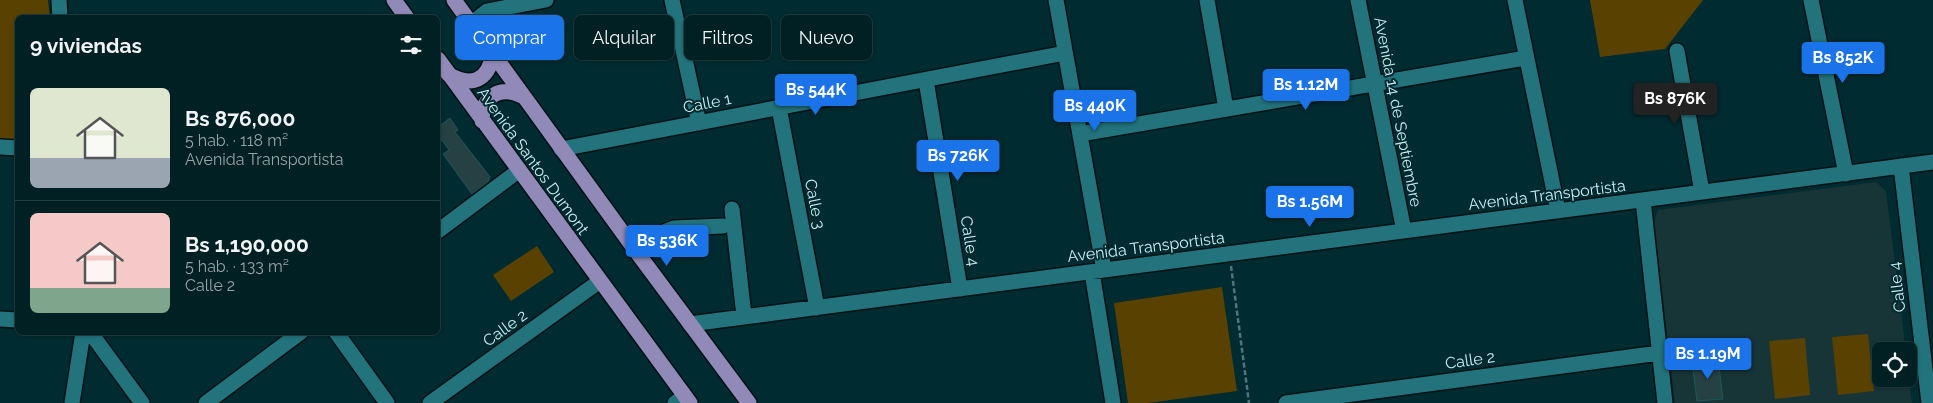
<!DOCTYPE html>
<html lang="es">
<head>
<meta charset="utf-8">
<style>
  :root { --surface:#002024; --page:#0e2d31; --text:#f1f3f6; --muted:#95a3a6; --line:#223e41; --accent:#1a73e8 }
  body { margin:0; font-family:Raleway,sans-serif; background:var(--page); color:var(--text); height:100vh; display:flex; flex-direction:column; font-size:19px; white-space:nowrap }
  * { box-sizing:border-box; margin:0 }
  p { font-size:16px; color:var(--muted) }
  .icon { flex:none; width:28px; height:28px; fill:none; stroke:currentColor; stroke-width:2; stroke-linecap:round; stroke-linejoin:round }
  .map { position:relative; flex:1; overflow:hidden }
  .drawer { position:absolute; left:15px; top:15px; width:425px; height:320px; display:flex; flex-direction:column; background:var(--surface); border-radius:8px; box-shadow:0 1px 4px #0004,0 0 0 1px var(--line) }
  .drawer>* { flex:none }
  .hud { position:absolute; left:455px; top:15px; width:475px; height:45px; display:flex; gap:10px }
  .buttons { position:absolute; left:1872px; top:342px; display:grid; gap:10px }
  .buttons a { display:grid; place-items:center; width:45px; height:45px; border-radius:8px; background:var(--surface); box-shadow:0 1px 4px #0004,0 0 0 1px var(--line); font-size:25px }
  .price { position:absolute; translate:-50% -42px; padding:0 11px; border-radius:5px; background:var(--accent); color:#fff; font-size:16px; line-height:32px; filter:drop-shadow(0 1px 2px #0008) }
  .price::after { content:''; position:absolute; left:50%; top:30px; width:15px; height:11px; margin-left:-8px; background:inherit; clip-path:polygon(0 0,100% 0,50% 100%) }
  .price.on { background:#222; color:#fff }
  ul { padding:0; list-style:none }
  li { display:flex; align-items:center; gap:15px; height:125px; padding:0 15px }
  li+li { border-top:1px solid var(--line) }
  li span { display:grid; place-items:center; flex:none; width:140px; height:100px; border-radius:8px; color:#555 }
  li>.icon { margin-inline-start:auto }
  span .icon { width:60px; height:60px; fill:#fffc; stroke-width:1 }
  li b { font-size:21px }
  h2 { display:flex; justify-content:space-between; align-items:center; height:60px; padding:0 15px; font-size:21px }
  .tag { padding:0 18px; border-radius:8px; background:var(--surface); box-shadow:0 1px 4px #0004,0 0 0 1px var(--line); font-size:18px; line-height:45px }
  .tag.on { background:var(--accent); color:#fff }
  .map>svg:first-child { display:block }
  .built { fill:#173437 }
  .green { fill:#594201 }
  .building { fill:#264144; stroke:#1c585e }
  .lines { fill:none; stroke-linecap:round; stroke-linejoin:round }
  .minor-casing { stroke:#001215; stroke-width:18 }
  .major-casing { stroke:#001215; stroke-width:18 }
  .path { stroke:#4e767b; stroke-width:2.5; stroke-dasharray:5 2.5; stroke-linecap:butt }
  .minor { stroke:#22737c; stroke-width:15 }
  .major { stroke:#9189b7; stroke-width:15 }
  .labels { text-anchor:middle; dominant-baseline:central; stroke-width:4; stroke-linejoin:round; paint-order:stroke }
  .street-label { font-size:16px; fill:#c8ecf1; stroke:#002b30 }
</style>
</head>
<body>
<div class="map">
<svg width="1933" height="403" viewBox="0 0 1933 403">
  <rect width="100%" height="100%" fill="#002b30"/>
  <!-- built -->
  <path class="built" d="M 1876,182 L 1886,191 L 1906,351 L 1881,351 L 1881,379 L 1909,378 L 1912,403 L 1675,403 L 1654,222 L 1658,210 Z"/>
  <!-- green -->
  <path class="green" d="M 0,0 L 48,0 L 50,17 L 18,18 L 17,140 L 0,139 Z
    M 1590,0 L 1703,0 L 1665,49 L 1600,57 Z
    M 537,246 L 554,272 L 511,301 L 493,275 Z
    M 1222,287 L 1237,391 L 1148,403 L 1128,403 L 1114,303 Z
    M 1868,334 L 1874,391 L 1838,395 L 1832,337 Z
    M 1805,338 L 1810,395 L 1775,399 L 1769,341 Z"/>
  <!-- building -->
  <path class="building" d="M 450,118 L 458,130 L 455,132 L 490,177 L 488,182 L 472,194 L 443,154 L 449,150 L 438,135 L 438,127 Z
    M 1718,359 L 1723,399 L 1697,401 L 1692,362 Z"/>
  <g class="lines">
    <defs>
      <path id="minor" d="M 59,0 L 60,18
        M 672,0 L 699,123
        M 1056,0 L 1104,270
        M 1207,0 L 1226,109
        M 1358,0 L 1404,231
        M 1515,0 L 1558,211
        M 1811,0 L 1846,174
        M 471,24 L 487,11 L 546,0
        M 1677,51 L 1702,192
        M 926,80 L 960,289
        M 779,108 L 817,308
        M 1080,134 L 1526,58
        M 0,147 L 18,148
        M 561,149 L 1065,53
        M 1901,166 L 1929,403
        M 1643,200 L 1665,403
        M 732,209 L 744,316
        M 438,231 L 518,171
        M 636,251 L 654,236 L 674,228 L 723,226
        M 1092,272 L 1113,403
        M 0,319 L 18,320
        M 690,324 L 1933,162
        M 90,332 L 142,403
        M 336,332 L 387,403
        M 72,403 L 83,332
        M 206,403 L 301,332
        M 430,403 L 600,281
        M 675,403 L 685,396
        M 1286,403 L 1659,353"/>
      <path id="major" d="M 394,0 L 407,18
        M 454,0 L 636,251 L 749,403
        M 438,59 L 690,403
        M 448,74 C 471,88 488,81 493,54
        M 482,121 C 482,96 500,85 522,96"/>
    </defs>
    <!-- minor casing -->
    <use href="#minor" class="minor-casing"/>
    <!-- major casing -->
    <use href="#major" class="major-casing"/>
    <!-- path -->
    <path class="path" d="M 1231,266 L 1249,403"/>
    <!-- minor -->
    <use href="#minor" class="minor"/>
    <!-- major -->
    <use href="#major" class="major"/>
  </g>
  <g class="labels">
    <!-- street labels -->
    <g class="street-label">
      <text transform="translate(707 103) rotate(-11)">Calle 1</text>
      <text transform="translate(1398 112) rotate(79)">Avenida 14 de Septiembre</text>
      <text transform="translate(533 161) rotate(54)">Avenida Santos Dumont</text>
      <text transform="translate(1547 195) rotate(-7)">Avenida Transportista</text>
      <text transform="translate(815 204) rotate(79)">Calle 3</text>
      <text transform="translate(970 241) rotate(81)">Calle 4</text>
      <text transform="translate(1146 247) rotate(-7)">Avenida Transportista</text>
      <text transform="translate(1897 287) rotate(-97)">Calle 4</text>
      <text transform="translate(505 328) rotate(-36)">Calle 2</text>
      <text transform="translate(1470 360) rotate(-8)">Calle 2</text>
    </g>
  </g>
</svg>
<div class="buttons">
<a><svg class="icon" aria-label="locate" viewBox="0 0 24 24"><circle cx="12" cy="12" r="6"/><path d="M12 2v4M12 18v4M2 12h4M18 12h4"/></svg></a>
</div>
<b class="price" style="left:1843px;top:84px">Bs 852K</b>
<b class="price" style="left:1306px;top:111px">Bs 1.12M</b>
<b class="price" style="left:816px;top:116px">Bs 544K</b>
<b class="price on" style="left:1675px;top:125px">Bs 876K</b>
<b class="price" style="left:1095px;top:132px">Bs 440K</b>
<b class="price" style="left:958px;top:182px">Bs 726K</b>
<b class="price" style="left:1310px;top:228px">Bs 1.56M</b>
<b class="price" style="left:667px;top:267px">Bs 536K</b>
<b class="price" style="left:1708px;top:380px">Bs 1.19M</b>
<div class="hud">
<a class="tag on">Comprar</a>
<a class="tag">Alquilar</a>
<a class="tag">Filtros</a>
<a class="tag">Nuevo</a>
</div>
<section class="drawer">
<h2>9 viviendas<svg class="icon" aria-label="filters" viewBox="0 0 24 24"><path d="M4 7h16M4 17h16"/><circle cx="9" cy="7" r="2"/><circle cx="15" cy="17" r="2"/></svg></h2>
<ul>
<li><span style="background:linear-gradient(#dfe7d0 70%,#9aa5b1 0)"><svg class="icon" aria-label="home" viewBox="0 0 24 24"><path d="M3 11l9-7 9 7M6 9v11h12V9"/></svg></span><div><b>Bs 876,000</b><p>5 hab. · 118 m²</p><p>Avenida Transportista</p></div></li>
<li><span style="background:linear-gradient(#f6c9c9 75%,#7fa58c 0)"><svg class="icon" aria-label="home" viewBox="0 0 24 24"><path d="M3 11l9-7 9 7M6 9v11h12V9"/></svg></span><div><b>Bs 1,190,000</b><p>5 hab. · 133 m²</p><p>Calle 2</p></div></li>
</ul>
</section>
</div>
</body>
</html>
